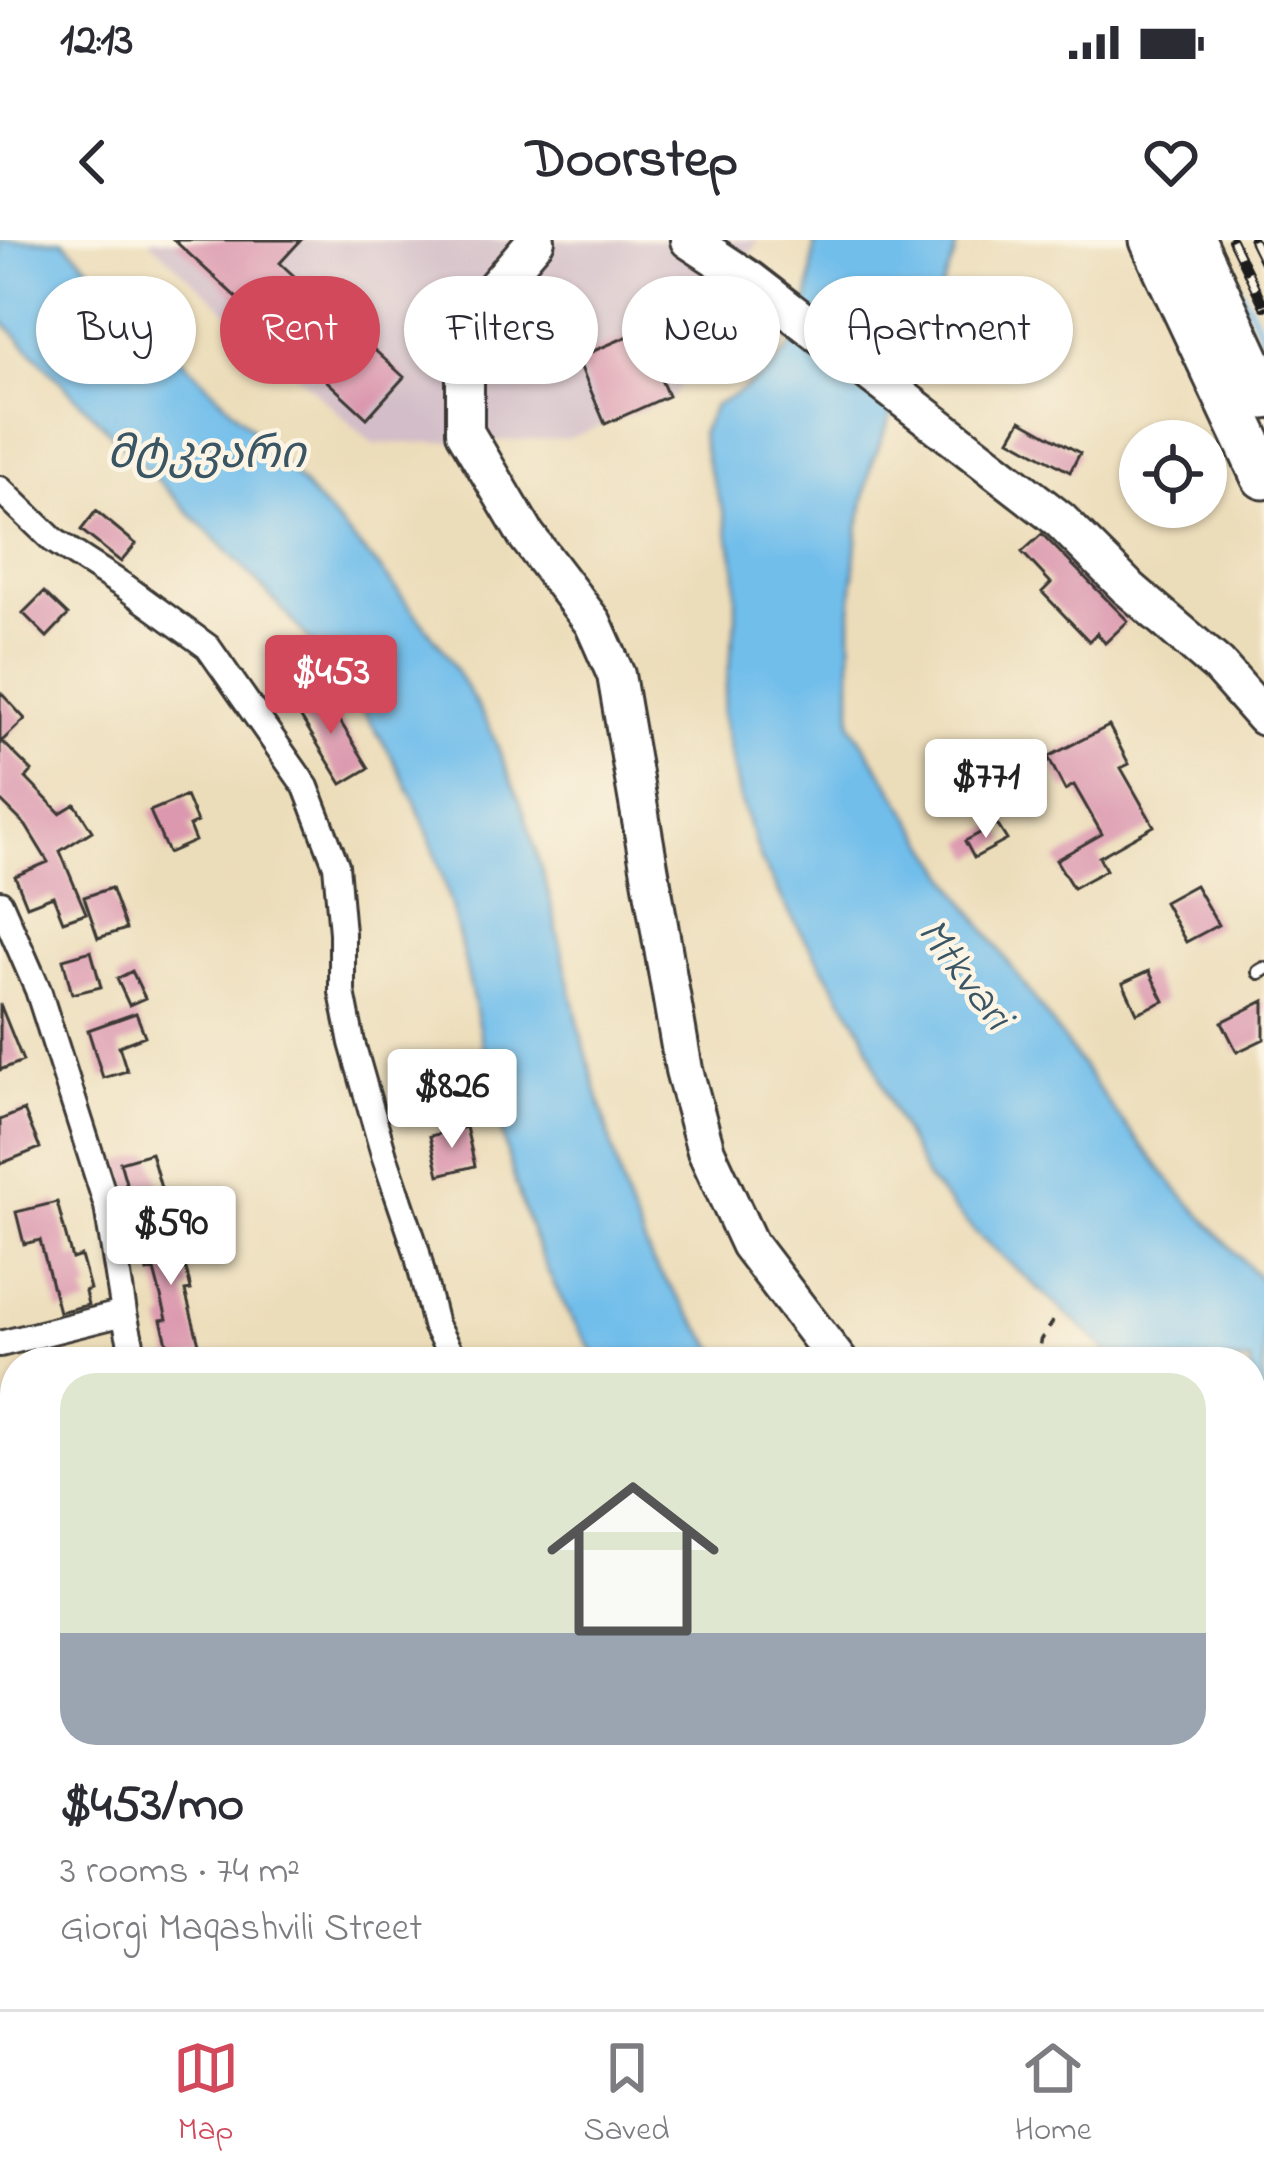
<!DOCTYPE html>
<html lang="en">
<head>
<meta charset="utf-8">
<style>
  :root { --surface:#fff; --page:#f7f7f7; --text:#2b2b33; --muted:#7c7c81; --line:#e1e1e2; --accent:#d1495b }
  body { margin:0; font-family:"Indie Flower","Noto Sans Georgian",sans-serif; background:var(--page); color:var(--text); height:100vh; display:flex; flex-direction:column; font-size:45px; white-space:nowrap }
  * { box-sizing:border-box; margin:0 }
  p { font-size:39px; color:var(--muted) }
  .icon { flex:none; width:66px; height:66px; fill:none; stroke:currentColor; stroke-width:2; stroke-linecap:round; stroke-linejoin:round }
  .map { position:relative; flex:1; overflow:hidden }
  .panel { position:absolute; left:0px; top:1107px; width:1266px; height:663px; display:flex; flex-direction:column; background:var(--surface); border-radius:48px 48px 0 0; box-shadow:0 3px 9px #0004 }
  .panel>* { flex:none }
  .top-card { position:absolute; left:36px; top:36px; width:1194px; height:108px; display:flex; gap:24px }
  .tools { position:absolute; left:1119px; top:180px; display:grid; gap:24px }
  .tools a { display:grid; place-items:center; width:108px; height:108px; border-radius:50%; background:var(--surface); box-shadow:0 3px 9px #0004; font-size:60px }
  .price { position:absolute; translate:-50% -102px; padding:0 27px; border-radius:12px; background:#fff; color:#222; font-size:39px; line-height:78px; filter:drop-shadow(0 3px 6px #0008) }
  .price::after { content:''; position:absolute; left:50%; top:72px; width:36px; height:27px; margin-left:-18px; background:inherit; clip-path:polygon(0 0,100% 0,50% 100%) }
  .price.selected { background:var(--accent); color:#fff }
  ul { padding:0; list-style:none }
  li { display:grid; align-content:center; gap:24px; height:636px; padding:0 60px }
  li+li { border-top:3px solid var(--line) }
  li span { display:grid; place-items:center; height:372px; border-radius:36px; color:#555 }
  li>.icon { margin-inline-start:auto }
  span .icon { width:216px; height:216px; fill:#fffc; stroke-width:1 }
  li b { font-size:51px }
  .tag { padding:0 42px; border-radius:54px; background:var(--surface); box-shadow:0 3px 9px #0004; font-size:42px; line-height:108px }
  .tag.selected { background:var(--accent); color:#fff }
  .status { display:flex; justify-content:space-between; align-items:center; height:84px; padding:0 60px; background:var(--surface); direction:ltr }
  .status svg { height:33px; fill:currentColor }
  header { display:flex; justify-content:space-between; align-items:center; height:156px; padding:0 60px; background:var(--surface); font-size:54px; font-weight:800 }
  .tab-bar { display:flex; justify-content:space-around; align-items:center; height:168px; border-top:3px solid var(--line); background:var(--surface); font-size:33px; color:var(--muted) }
  .tab-bar a { display:grid; justify-items:center; gap:6px }
  .tab-bar .selected { color:var(--accent) }
  .map>svg:first-child { display:block }
  .industrial { fill:#d2bdc8 }
  .water { fill:#71beeb; stroke:#466d84; stroke-width:3 }
  .lines { fill:none; stroke-linecap:round; stroke-linejoin:round }
  .stream { stroke:#71beeb; stroke-width:6 }
  .building { fill:#db98af }
  .lane-casing { stroke:#3b3934; stroke-width:18 }
  .street-casing { stroke:#3b3934; stroke-width:30 }
  .secondary-casing { stroke:#3b3934; stroke-width:42 }
  .highway-casing { stroke:#3b3934; stroke-width:51 }
  .path { stroke:#3b3934; stroke-width:4.5; stroke-dasharray:9 9; stroke-linecap:butt }
  .lane { stroke:#fff; stroke-width:12 }
  .street { stroke:#fff; stroke-width:24 }
  .secondary { stroke:#fff; stroke-width:36 }
  .highway { stroke:#fff; stroke-width:45 }
  .rail-casing { stroke:#1c1c1c; stroke-width:10 }
  .rail { stroke:#fcf5e5; stroke-width:6; stroke-dasharray:18; stroke-linecap:butt }
  .labels { text-anchor:middle; dominant-baseline:central; stroke-width:9; stroke-linejoin:round; paint-order:stroke }
  .water-label { font-size:45px; font-style:italic; fill:#3a5564; stroke:#fcf5e5 }
</style>
</head>
<body>
<div class="status"><b>12:13</b><svg viewBox="0 0 49 12"><path d="M0 12V9h3v3zM5 12V6h3v6zM10 12V3h3v9zM15 12V0h3v12zM26 1h20v11H26zM47 4h2v5h-2z"/></svg></div>
<header><svg class="icon" aria-label="back" viewBox="0 0 24 24"><path d="M15 5l-7 7 7 7"/></svg>Doorstep<svg class="icon" aria-label="heart" viewBox="0 0 24 24"><path d="M12 20l-8-8c-3-5 5-10 8-4 3-6 11-1 8 4z"/></svg></header>
<div class="map">
<svg width="1264" height="1769" viewBox="0 0 1264 1769">
  <rect width="100%" height="100%" fill="#fcf5e5"/>
  <filter id="ink" filterUnits="userSpaceOnUse"><feTurbulence type="fractalNoise" baseFrequency=".00833" numOctaves="2"/><feDisplacementMap in="SourceGraphic" scale="24" xChannelSelector="R" yChannelSelector="G"/><feConvolveMatrix kernelMatrix="1 2 1 2 8 2 1 2 1" color-interpolation-filters="sRGB"/></filter>
  <filter id="wash" filterUnits="userSpaceOnUse"><feTurbulence type="fractalNoise" baseFrequency=".004" numOctaves="4" result="noise"/><feDisplacementMap in="SourceGraphic" scale="48" xChannelSelector="R" yChannelSelector="G"/><feGaussianBlur stdDeviation="2.7" result="paint"/><feColorMatrix in="noise" values="0 0 0 0 0 0 0 0 0 0 0 0 0 0 0 0 0 1.4 0 .05"/><feComposite in="paint" operator="in"/></filter>
  <g filter="url(#wash)">
    <rect width="100%" height="100%" fill="#ecddba"/>
    <!-- industrial -->
    <path class="industrial" d="M 148,0 L 758,0 L 673,158 L 567,199 L 373,204 Z
      M 1264,1702 L 1264,1769 L 1103,1769 L 1103,1755 L 1251,1755 L 1251,1705 Z
      M 512,1755 L 842,1755 L 837,1769 L 483,1769 Z"/>
    <!-- water -->
    <path class="water" d="M 0,0 L 63,0 L 241,178 L 382,331 L 444,410 L 489,486 L 524,572 L 550,659 L 580,790 L 627,962 L 653,1023 L 725,1122 L 601,1122 C 485,969 493,765 427,591 C 375,454 266,350 165,248 C 109,192 54,135 0,78 Z
      M 815,0 L 957,0 L 954,17 L 871,226 L 858,289 L 851,369 L 851,484 L 964,660 L 1115,872 L 1176,948 L 1264,1043 L 1264,1332 L 1251,1309 L 1251,1122 L 1116,1122 L 1097,1101 L 973,990 L 927,939 L 892,869 L 863,792 L 790,674 L 761,620 L 740,558 L 722,473 L 736,380 L 736,330 L 724,273 L 708,227 L 701,193 L 714,166 L 742,151 L 771,129 L 791,107 L 808,63 Z
      M 951,1755 L 1047,1755 L 1048,1769 L 951,1769 Z"/>
    <g class="lines">
      <!-- stream -->
      <path class="stream" d="M 1217,0 L 1264,99"/>
    </g>
    <g id="blocks">
      <!-- building -->
      <path class="building" d="M 174,0 L 301,0 L 280,23 L 404,137 L 367,178 Z
        M 640,91 L 668,156 L 605,184 L 577,118 Z
        M 1021,180 L 1080,213 L 1070,232 L 1010,199 Z
        M 96,271 L 136,304 L 121,322 L 81,290 Z
        M 1042,294 L 1128,381 L 1105,403 L 1097,393 L 1089,401 L 1042,352 L 1051,343 L 1022,312 Z
        M 44,352 L 68,375 L 47,397 L 23,373 Z
        M 320,449 L 369,528 L 342,544 L 294,466 Z
        M 0,452 L 25,479 L 2,501 L 32,531 L 26,538 L 60,573 L 75,564 L 92,591 L 60,611 L 86,673 L 63,681 L 53,656 L 27,666 L 15,636 L 48,622 L 26,586 L 0,560 Z
        M 1109,486 L 1129,524 L 1121,528 L 1154,586 L 1099,617 L 1106,630 L 1073,648 L 1056,620 L 1102,594 L 1074,545 L 1065,550 L 1048,517 Z
        M 186,556 L 197,582 L 189,586 L 195,601 L 168,613 L 150,571 Z
        M 997,584 L 1007,600 L 974,618 L 965,601 Z
        M 1195,645 L 1218,685 L 1186,702 L 1164,662 Z
        M 111,648 L 126,689 L 98,698 L 84,657 Z
        M 91,711 L 101,747 L 72,754 L 63,719 Z
        M 132,731 L 145,758 L 129,765 L 117,739 Z
        M 1149,731 L 1164,761 L 1137,773 L 1123,743 Z
        M 1264,761 L 1264,799 L 1237,812 L 1222,782 Z
        M 0,764 L 23,821 L 0,830 Z
        M 136,773 L 145,796 L 119,806 L 127,831 L 103,838 L 88,790 Z
        M 24,870 L 40,908 L 0,924 L 0,880 Z
        M 466,887 L 475,926 L 439,935 L 430,896 Z
        M 151,913 L 161,948 L 130,957 L 120,922 Z
        M 57,962 L 72,1019 L 81,1016 L 90,1049 L 85,1051 L 88,1065 L 59,1072 L 40,1000 L 24,1004 L 16,972 Z
        M 175,982 L 191,1050 L 185,1051 L 202,1115 L 172,1122 L 161,1080 L 167,1079 L 154,1030 L 147,1032 L 137,991 Z"/>
    </g>
  </g>
  <g filter="url(#ink)">
    <use href="#blocks" fill-opacity="0" stroke="#3b3934" stroke-width="3"/>
    <g class="lines">
      <defs>
        <path id="lane" d="M 1259,732 L 1264,729
          M 733,1755 L 771,1758 L 780,1755"/>
        <path id="street" d="M 0,249 L 53,300 L 127,348 L 208,407 L 306,547 L 336,625 L 342,693 L 342,752 L 352,803 L 384,915 L 416,1009 L 435,1085 L 455,1122
          M 0,663 L 38,750 L 107,966 L 124,1073 L 135,1122
          M 0,1104 L 124,1073
          M 0,1733 L 15,1749
          M 1079,1755 L 1080,1769
          M 36,1769 L 53,1755
          M 449,1769 L 486,1755"/>
        <path id="secondary" d="M 536,0 L 482,63 L 465,124 L 465,192 L 526,295 L 593,383 L 616,435 L 684,830 L 706,911 L 749,1004 L 839,1122
          M 689,0 L 750,40 L 1060,280 L 1126,346 L 1218,425 L 1264,477
          M 851,1769 L 863,1755"/>
        <path id="highway" d="M 1153,0 L 1264,236
          M 1192,0 L 1264,156"/>
      </defs>
      <!-- lane casing -->
      <use href="#lane" class="lane-casing"/>
      <!-- street casing -->
      <use href="#street" class="street-casing"/>
      <!-- secondary casing -->
      <use href="#secondary" class="secondary-casing"/>
      <!-- highway casing -->
      <use href="#highway" class="highway-casing"/>
      <!-- path -->
      <path class="path" d="M 1036,1122 L 1041,1100 L 1053,1081"/>
      <!-- lane -->
      <use href="#lane" class="lane"/>
      <!-- street -->
      <use href="#street" class="street"/>
      <!-- secondary -->
      <use href="#secondary" class="secondary"/>
      <!-- highway -->
      <use href="#highway" class="highway"/>
      <defs>
        <path id="rail" d="M 1232,0 L 1264,66
          M 1253,0 L 1264,22"/>
      </defs>
      <!-- rail casing -->
      <use href="#rail" class="rail-casing"/>
      <!-- rail -->
      <use href="#rail" class="rail"/>
    </g>
  </g>
  <g class="labels">
    <!-- water labels -->
    <g class="water-label">
      <text x="206" y="216">მტკვარი</text>
      <text transform="translate(963 735) rotate(53)">Mtkvari</text>
    </g>
  </g>
</svg>
<div class="tools">
<a><svg class="icon" aria-label="locate" viewBox="0 0 24 24"><circle cx="12" cy="12" r="6"/><path d="M12 2v4M12 18v4M2 12h4M18 12h4"/></svg></a>
</div>
<b class="price selected" style="left:331px;top:497px">$453</b>
<b class="price" style="left:986px;top:601px">$771</b>
<b class="price" style="left:452px;top:911px">$826</b>
<b class="price" style="left:171px;top:1048px">$590</b>
<div class="top-card">
<a class="tag">Buy</a>
<a class="tag selected">Rent</a>
<a class="tag">Filters</a>
<a class="tag">New</a>
<a class="tag">Apartment</a>
</div>
<section class="panel">
<ul>
<li><span style="background:linear-gradient(#dfe7d0 70%,#9aa5b1 0)"><svg class="icon" aria-label="home" viewBox="0 0 24 24"><path d="M3 11l9-7 9 7M6 9v11h12V9"/></svg></span><div><b>$453/mo</b><p>3 rooms · 74 m²</p><p>Giorgi Maqashvili Street</p></div></li>
</ul>
</section>
</div>
<nav class="tab-bar">
<a class="selected"><svg class="icon" aria-label="map" viewBox="0 0 24 24"><path d="M3 6l6-2 6 2 6-2v14l-6 2-6-2-6 2zM9 4v14M15 6v14"/></svg>Map</a>
<a><svg class="icon" aria-label="saved" viewBox="0 0 24 24"><path d="M7 4h10v16l-5-4-5 4z"/></svg>Saved</a>
<a><svg class="icon" aria-label="home" viewBox="0 0 24 24"><path d="M3 11l9-7 9 7M6 9v11h12V9"/></svg>Home</a>
</nav>
</body>
</html>
